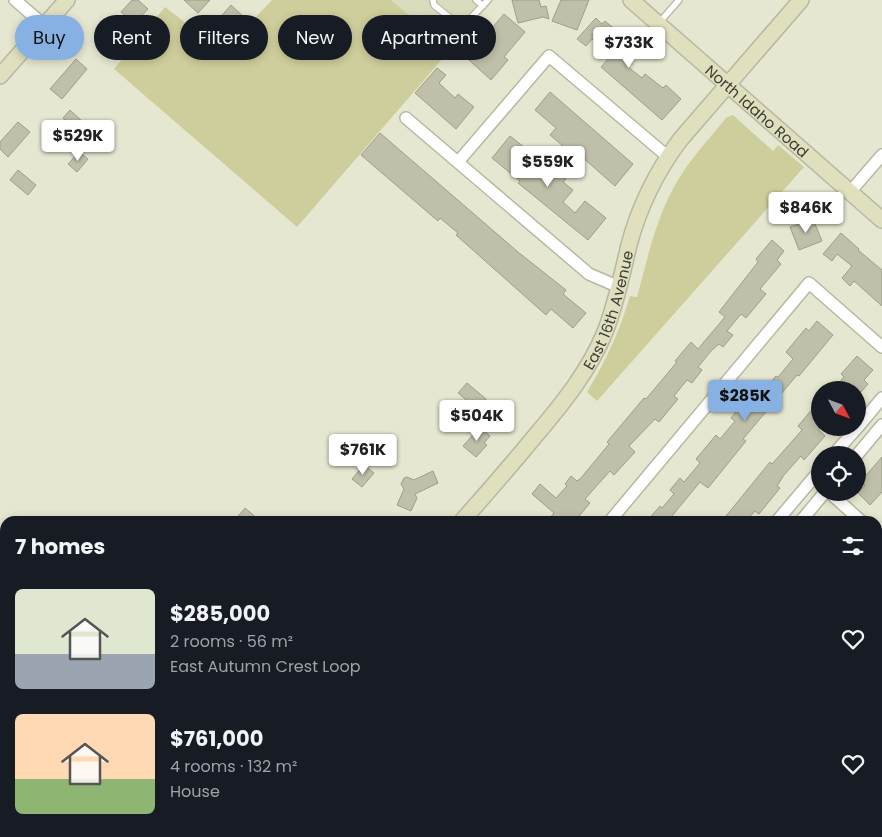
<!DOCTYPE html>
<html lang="en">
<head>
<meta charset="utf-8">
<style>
  :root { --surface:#171b24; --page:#20242c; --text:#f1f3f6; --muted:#9ea1a6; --accent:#87b1e2 }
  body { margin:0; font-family:Poppins,sans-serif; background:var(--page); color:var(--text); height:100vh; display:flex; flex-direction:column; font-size:19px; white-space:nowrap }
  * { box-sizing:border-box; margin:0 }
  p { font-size:16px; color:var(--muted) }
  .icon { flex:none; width:28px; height:28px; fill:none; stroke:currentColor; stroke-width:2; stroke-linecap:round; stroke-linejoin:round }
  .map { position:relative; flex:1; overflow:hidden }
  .side { position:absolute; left:0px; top:516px; width:882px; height:321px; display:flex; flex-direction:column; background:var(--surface); border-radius:15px 15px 0 0; box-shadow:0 2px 8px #0003 }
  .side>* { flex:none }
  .hud { position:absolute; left:15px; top:15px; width:500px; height:45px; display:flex; gap:10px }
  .needle { width:32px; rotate:131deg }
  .controls { position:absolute; left:811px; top:381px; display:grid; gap:10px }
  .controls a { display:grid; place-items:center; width:55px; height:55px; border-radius:50%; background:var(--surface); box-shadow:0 2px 8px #0003; font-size:25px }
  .price { position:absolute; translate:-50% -42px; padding:0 11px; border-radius:5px; background:#fff; color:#222; font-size:16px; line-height:32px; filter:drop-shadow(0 1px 2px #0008) }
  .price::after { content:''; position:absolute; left:50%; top:30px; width:15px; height:11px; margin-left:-8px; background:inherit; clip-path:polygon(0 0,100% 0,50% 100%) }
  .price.active { background:var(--accent); color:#111 }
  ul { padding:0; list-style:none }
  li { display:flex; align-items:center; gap:15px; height:125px; padding:0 15px }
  li span { display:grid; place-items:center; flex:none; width:140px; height:100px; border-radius:8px; color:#555 }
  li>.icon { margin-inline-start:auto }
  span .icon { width:60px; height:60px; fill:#fffc; stroke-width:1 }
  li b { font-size:21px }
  h2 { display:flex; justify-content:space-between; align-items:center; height:60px; padding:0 15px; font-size:21px }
  .chip { padding:0 18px; border-radius:22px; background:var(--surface); box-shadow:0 2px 8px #0003; font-size:18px; line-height:45px }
  .chip.active { background:var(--accent); color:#111 }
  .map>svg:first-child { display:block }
  .built { fill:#dbdbbd }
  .green { fill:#cece9c }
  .building { fill:#c0c0aa; stroke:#9e9e89 }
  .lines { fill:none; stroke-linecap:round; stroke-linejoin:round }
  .lane-casing { stroke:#b8b8a2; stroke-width:8 }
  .street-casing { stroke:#b8b8a2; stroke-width:14 }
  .secondary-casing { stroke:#b8b8a2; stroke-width:18 }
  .lane { stroke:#fff; stroke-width:5.5 }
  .street { stroke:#fff; stroke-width:11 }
  .secondary { stroke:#e0dfbe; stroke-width:15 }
  .labels { text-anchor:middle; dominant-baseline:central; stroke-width:4.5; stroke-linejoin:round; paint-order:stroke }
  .street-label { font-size:15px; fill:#3c3c33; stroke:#fff }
</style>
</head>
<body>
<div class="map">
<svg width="882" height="837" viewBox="0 0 882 837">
  <rect width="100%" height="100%" fill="#e6e7d0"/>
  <!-- built -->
  <path class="built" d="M 391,0 L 494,0 L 450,50 Z"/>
  <!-- green -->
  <path class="green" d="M 272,0 L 391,0 L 450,50 L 297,227 L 114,69 L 165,7 L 223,52 Z
    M 733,115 L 773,151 L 778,145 L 804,167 L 597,401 L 587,392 C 606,361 620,330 630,296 L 637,297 C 647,261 655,221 674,187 C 688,161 708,140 727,117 Z
    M 618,833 L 669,833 L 666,837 L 624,837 Z"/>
  <!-- building -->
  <path class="building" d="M 132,0 L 138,0 L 148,9 L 132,26 L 137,30 L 129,38 L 116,26 L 126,16 L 121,12 Z
    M 184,0 L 210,0 L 198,13 Z
    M 512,0 L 539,0 L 541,7 L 546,6 L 549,19 L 543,17 L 518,23 Z
    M 561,0 L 589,0 L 577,30 L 552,21 Z
    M 231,5 L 246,19 L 231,35 L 217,21 Z
    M 504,14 L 525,32 L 504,57 L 508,60 L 491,80 L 469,60 L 482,46 L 479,43 Z
    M 596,18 L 602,24 L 605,21 L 630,42 L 627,45 L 638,55 L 628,67 L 642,78 L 645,74 L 663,88 L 666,85 L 681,99 L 662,120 L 601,67 L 611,56 L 592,39 L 586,46 L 577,39 Z
    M 191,35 L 203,45 L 194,55 L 183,45 Z
    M 76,59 L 87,69 L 62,99 L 50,89 Z
    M 437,68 L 446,75 L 439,83 L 455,98 L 458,94 L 474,107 L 456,129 L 415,93 Z
    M 550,92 L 633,164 L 615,186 L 573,149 L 570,152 L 550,135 L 556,128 L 535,110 Z
    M 70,110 L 85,124 L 78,132 L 63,118 Z
    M 18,122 L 30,132 L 8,157 L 0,149 L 0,142 Z
    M 380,133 L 518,252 L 566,290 L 563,294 L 586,313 L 573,328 L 551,309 L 546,315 L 456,235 L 458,233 L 440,218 L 438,221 L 361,155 Z
    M 510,136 L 524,147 L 520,152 L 534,164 L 536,160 L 541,164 L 543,161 L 566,179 L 563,182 L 573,190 L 563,202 L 575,213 L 585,201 L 606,218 L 588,240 L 518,183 L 520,181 L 492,158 Z
    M 79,152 L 88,159 L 77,172 L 68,164 Z
    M 18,170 L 36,185 L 28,195 L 10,180 Z
    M 813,219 L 822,241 L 799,250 L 790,227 Z
    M 841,233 L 859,249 L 858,250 L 882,270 L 882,306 L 854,281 L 850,286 L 842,278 L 852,266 L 837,254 L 832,261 L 823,254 Z
    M 772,240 L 784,251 L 777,260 L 781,264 L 760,289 L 766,294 L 746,318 L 741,314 L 727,331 L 733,335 L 723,347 L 719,344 L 711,351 L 698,367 L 702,370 L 692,383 L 687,380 L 674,396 L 678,399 L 659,422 L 655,419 L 629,446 L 635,452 L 614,475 L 610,471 L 601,481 L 585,499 L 590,503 L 575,521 L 547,521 L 554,513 L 532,494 L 540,484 L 556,498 L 567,486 L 565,484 L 571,476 L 577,481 L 581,478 L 609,444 L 607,442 L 644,398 L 646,399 L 677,362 L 675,361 L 691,342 L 698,349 L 725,317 L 719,312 L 758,262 L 756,259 Z
    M 817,321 L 833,335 L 799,376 L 797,375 L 743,439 L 746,441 L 708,488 L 700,482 L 672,516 L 678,521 L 647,521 L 660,506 L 662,508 L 674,494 L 670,490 L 680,478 L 684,482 L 700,463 L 696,459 L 716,435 L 720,439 L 735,421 L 731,418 L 738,409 L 743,412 L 758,394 L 753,391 L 761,381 L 767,386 L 776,376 L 778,377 L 793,359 L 786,352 L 806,328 L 809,331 Z
    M 857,356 L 873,370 L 864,380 L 868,384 L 861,392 L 858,390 L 833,390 L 844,377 L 841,374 Z
    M 467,383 L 486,399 L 477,409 L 458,393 Z
    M 814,407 L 820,413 L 819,430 L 825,436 L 804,460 L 801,456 L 784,475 L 777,486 L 780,488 L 759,514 L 755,511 L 746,521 L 722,521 L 770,462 L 772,464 L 802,430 L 798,426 Z
    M 480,427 L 490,436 L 484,443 L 487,445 L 476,457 L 463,446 Z
    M 882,457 L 882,492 L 870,505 L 858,493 L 865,485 L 861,481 Z
    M 364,465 L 374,473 L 362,487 L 352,479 Z
    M 433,471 L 438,483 L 415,494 L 417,498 L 411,511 L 397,505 L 404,489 L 401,484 L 404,478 L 407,477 L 414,480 Z
    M 245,508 L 260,521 L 234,521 Z"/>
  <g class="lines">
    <defs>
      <path id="lane" d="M 433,0 L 434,5 L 460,26 L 465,24 L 488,0
        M 476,0 L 483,6
        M 658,24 L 679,0
        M 57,832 L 62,837"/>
      <path id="street" d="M 15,0 L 45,26
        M 406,118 L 589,274 L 619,287
        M 458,162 L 549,56 L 667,156
        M 850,192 L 882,155
        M 858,427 L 882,398
        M 833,455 L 857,428
        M 857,455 L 882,425
        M 829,492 L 861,521
        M 610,521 L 809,283 L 882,347
        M 777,521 L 820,470
        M 801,521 L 825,492
        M 878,535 L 882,538
        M 0,625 L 5,629
        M 878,770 L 882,767
        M 878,788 L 882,783
        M 878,813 L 882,824
        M 390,832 L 395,837
        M 581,832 L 587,837
        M 613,832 L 618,837
        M 872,832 L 874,837
        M 299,837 L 303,832
        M 513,837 L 517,832
        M 536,837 L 540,832"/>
      <g id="secondary">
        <path id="s1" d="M 631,0 L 882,220"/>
        <path d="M 0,76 L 67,0"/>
        <path id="s2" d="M 462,521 C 487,493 512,464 536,435 C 563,403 589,371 605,332 C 616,304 622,274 629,245 C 639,207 657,171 680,140 L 801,0"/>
        <path d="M 185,837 L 188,832"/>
      </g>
    </defs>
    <!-- lane casing -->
    <use href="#lane" class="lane-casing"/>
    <!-- street casing -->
    <use href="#street" class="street-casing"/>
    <!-- secondary casing -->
    <use href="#secondary" class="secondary-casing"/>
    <!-- lane -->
    <use href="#lane" class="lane"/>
    <!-- street -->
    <use href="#street" class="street"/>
    <!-- secondary -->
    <use href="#secondary" class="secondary"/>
  </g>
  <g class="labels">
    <!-- street labels -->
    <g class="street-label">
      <text stroke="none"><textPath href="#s1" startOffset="168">North Idaho Road</textPath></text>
      <text stroke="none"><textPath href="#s2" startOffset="260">East 16th Avenue</textPath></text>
    </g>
  </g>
</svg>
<div class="controls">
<a><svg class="needle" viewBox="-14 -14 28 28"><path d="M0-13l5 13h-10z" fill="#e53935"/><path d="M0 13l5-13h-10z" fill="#9ea1a6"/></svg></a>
<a><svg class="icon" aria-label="locate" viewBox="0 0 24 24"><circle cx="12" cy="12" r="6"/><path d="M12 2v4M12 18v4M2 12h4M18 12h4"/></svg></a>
</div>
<b class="price" style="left:629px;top:69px">$733K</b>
<b class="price" style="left:78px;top:162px">$529K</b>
<b class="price" style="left:548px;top:188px">$559K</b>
<b class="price" style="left:806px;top:234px">$846K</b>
<b class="price active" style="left:745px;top:422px">$285K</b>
<b class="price" style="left:477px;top:442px">$504K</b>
<b class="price" style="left:363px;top:476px">$761K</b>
<div class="hud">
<a class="chip active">Buy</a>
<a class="chip">Rent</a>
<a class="chip">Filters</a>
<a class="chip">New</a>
<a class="chip">Apartment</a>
</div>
<section class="side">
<h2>7 homes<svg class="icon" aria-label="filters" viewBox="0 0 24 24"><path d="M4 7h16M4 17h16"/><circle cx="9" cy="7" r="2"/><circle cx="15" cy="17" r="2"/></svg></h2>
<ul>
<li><span style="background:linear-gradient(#dfe7d0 65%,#9aa5b1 0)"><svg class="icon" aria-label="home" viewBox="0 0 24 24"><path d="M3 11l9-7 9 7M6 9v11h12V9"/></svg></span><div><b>$285,000</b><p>2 rooms · 56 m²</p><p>East Autumn Crest Loop</p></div><svg class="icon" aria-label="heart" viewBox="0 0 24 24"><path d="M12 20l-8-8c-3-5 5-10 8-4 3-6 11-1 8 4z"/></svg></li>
<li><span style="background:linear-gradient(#ffd9b3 65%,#8fb573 0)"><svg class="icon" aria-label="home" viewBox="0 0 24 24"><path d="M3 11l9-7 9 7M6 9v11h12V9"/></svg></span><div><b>$761,000</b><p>4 rooms · 132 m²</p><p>House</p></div><svg class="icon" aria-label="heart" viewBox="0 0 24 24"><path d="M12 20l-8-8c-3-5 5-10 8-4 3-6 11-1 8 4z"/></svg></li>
</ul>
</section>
</div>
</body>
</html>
